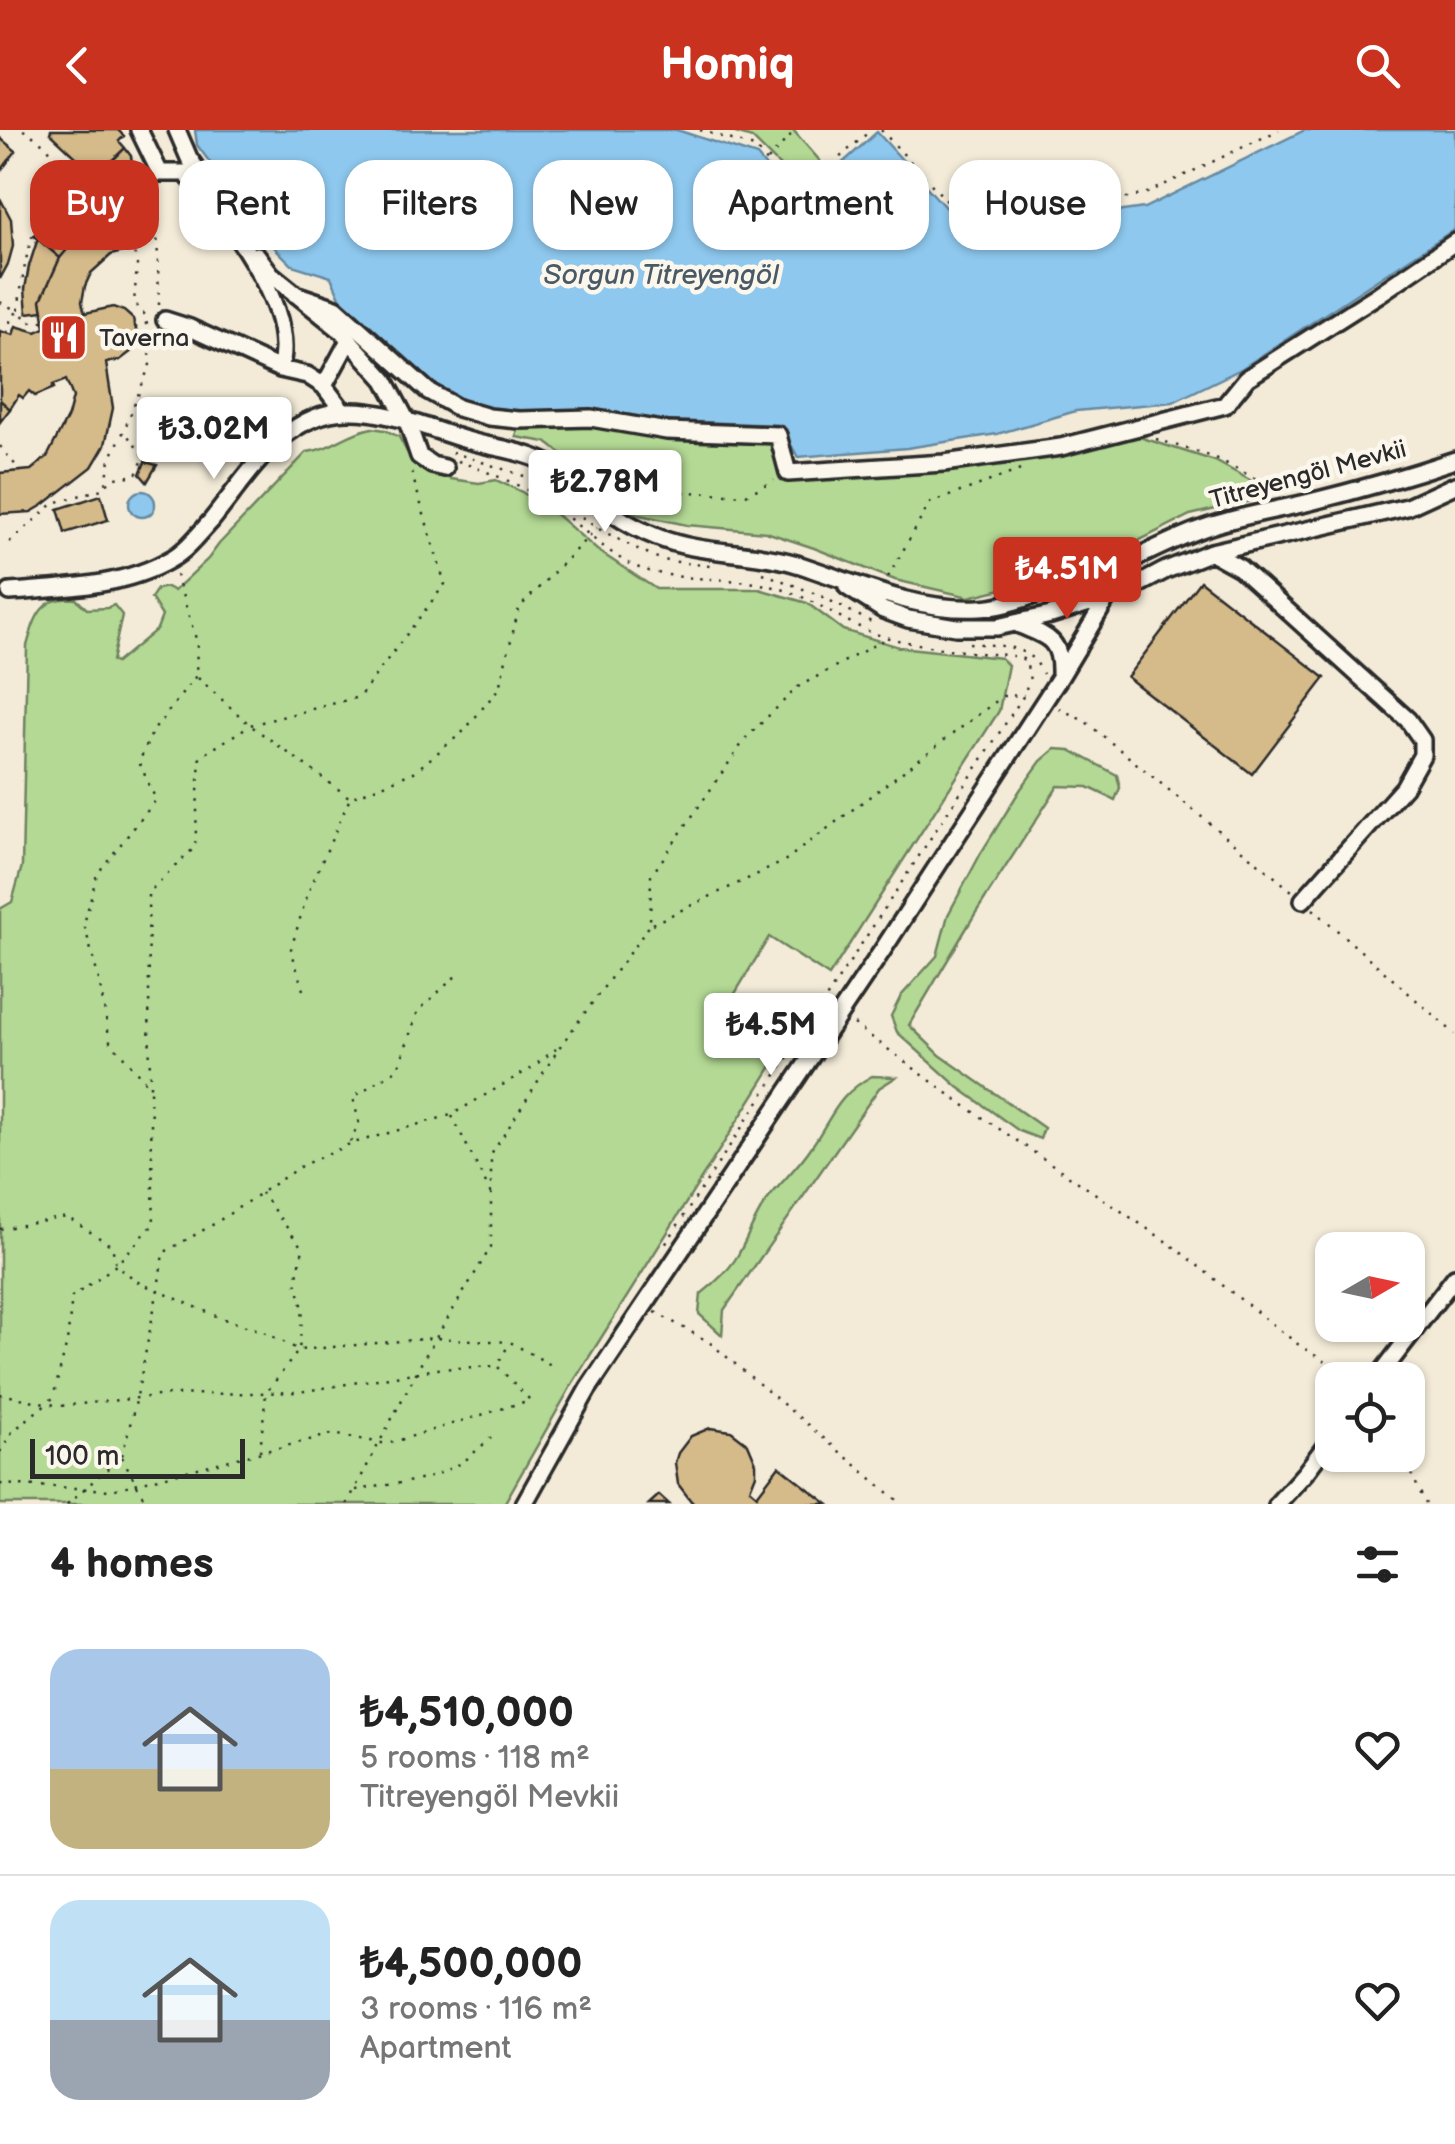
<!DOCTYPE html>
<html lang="en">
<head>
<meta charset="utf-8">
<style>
  :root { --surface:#fff; --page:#f2f2f2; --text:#222; --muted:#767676; --line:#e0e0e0; --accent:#c8321e }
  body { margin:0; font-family:"Balsamiq Sans",sans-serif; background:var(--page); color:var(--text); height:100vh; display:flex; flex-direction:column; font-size:38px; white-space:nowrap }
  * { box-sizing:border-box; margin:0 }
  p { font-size:32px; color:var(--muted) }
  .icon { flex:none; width:55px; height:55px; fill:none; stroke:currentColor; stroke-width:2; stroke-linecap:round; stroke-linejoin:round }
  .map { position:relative; height:1374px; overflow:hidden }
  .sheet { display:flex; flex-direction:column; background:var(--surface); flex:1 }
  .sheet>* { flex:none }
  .banner { position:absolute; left:30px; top:30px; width:1395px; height:90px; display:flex; gap:20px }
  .needle { width:65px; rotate:81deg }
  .controls { position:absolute; left:1315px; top:1102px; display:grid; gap:20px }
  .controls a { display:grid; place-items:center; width:110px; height:110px; border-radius:20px; background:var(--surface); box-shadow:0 2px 8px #0004; font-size:50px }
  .scale { position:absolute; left:30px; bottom:25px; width:215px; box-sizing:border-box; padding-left:10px; border:5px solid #2b2b2b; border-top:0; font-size:28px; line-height:35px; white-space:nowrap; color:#2b2b2b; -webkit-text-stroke:8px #fbf7ec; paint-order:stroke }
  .price { position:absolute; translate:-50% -85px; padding:0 22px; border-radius:10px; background:#fff; color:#222; font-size:32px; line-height:65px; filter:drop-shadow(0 2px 5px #0008) }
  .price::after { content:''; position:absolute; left:50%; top:60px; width:30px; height:22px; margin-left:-15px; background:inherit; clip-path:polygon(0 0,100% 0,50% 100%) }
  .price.selected { background:var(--accent); color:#fff }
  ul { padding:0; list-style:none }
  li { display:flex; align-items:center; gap:30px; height:250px; padding:0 50px }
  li+li { border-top:2px solid var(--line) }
  li span { display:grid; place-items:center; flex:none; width:280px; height:200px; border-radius:30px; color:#555 }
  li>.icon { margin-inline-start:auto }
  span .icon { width:120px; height:120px; fill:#fffc; stroke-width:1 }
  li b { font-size:42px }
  h2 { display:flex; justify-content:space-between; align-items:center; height:120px; padding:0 50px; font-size:42px }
  .tag { padding:0 35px; border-radius:30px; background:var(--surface); box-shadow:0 2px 8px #0004; font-size:35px; line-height:90px }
  .tag.selected { background:var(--accent); color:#fff }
  header { display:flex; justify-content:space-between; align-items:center; height:130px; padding:0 50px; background:var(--accent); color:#fff; font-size:45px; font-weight:600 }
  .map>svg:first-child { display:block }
  .green { fill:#b3d994; stroke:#6f8260; stroke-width:2.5 }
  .water { fill:#8ec8ee; stroke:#6689a0; stroke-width:2.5 }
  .building { fill:#d5ba8a; stroke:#2b2b2b; stroke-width:2.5 }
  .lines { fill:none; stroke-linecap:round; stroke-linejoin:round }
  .minor-casing { stroke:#2b2b2b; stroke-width:22 }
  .path { stroke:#2b2b2b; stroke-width:2.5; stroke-dasharray:2.5 8; stroke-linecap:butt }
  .minor { stroke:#fbf7ec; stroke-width:15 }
  .labels { text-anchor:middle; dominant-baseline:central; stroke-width:9; stroke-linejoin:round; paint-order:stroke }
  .poi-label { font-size:25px; fill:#2b2b2b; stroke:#fbf7ec; text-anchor:start }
  .street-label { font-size:25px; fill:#2b2b2b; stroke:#fbf7ec }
  .water-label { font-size:28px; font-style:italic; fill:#495a66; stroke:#fbf7ec }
</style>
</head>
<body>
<header><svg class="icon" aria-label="back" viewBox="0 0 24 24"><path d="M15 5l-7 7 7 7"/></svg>Homiq<svg class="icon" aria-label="search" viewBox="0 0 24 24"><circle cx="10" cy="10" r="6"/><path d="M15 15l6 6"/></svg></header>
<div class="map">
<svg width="1455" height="1374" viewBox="0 0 1455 1374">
  <rect width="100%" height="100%" fill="#f3ebd8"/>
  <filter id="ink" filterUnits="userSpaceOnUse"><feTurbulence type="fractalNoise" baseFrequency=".01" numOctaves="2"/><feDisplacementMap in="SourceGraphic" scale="20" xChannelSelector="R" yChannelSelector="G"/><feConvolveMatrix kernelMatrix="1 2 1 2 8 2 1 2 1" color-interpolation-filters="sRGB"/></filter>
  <g filter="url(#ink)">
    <!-- green -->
    <path class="green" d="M 726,0 L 793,0 L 820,31 L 796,52 L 752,8 Z
      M 593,292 L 773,310 L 784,347 L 1130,304 L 1215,331 L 1257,354 L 1260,361 L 1257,367 L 1250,371 L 1190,385 L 1116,422 L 1068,443 L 969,467 L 895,450 L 814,418 L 766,402 L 687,395 L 640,385 L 629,380 L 594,348 L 546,312 L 516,307 L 519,295 Z
      M 372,298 L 385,300 L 399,307 L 407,322 L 426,338 L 451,349 L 479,353 L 496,350 L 522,362 L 557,385 L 597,420 L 656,459 L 759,459 L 807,473 L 843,500 L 899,517 L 1001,528 L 1008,535 L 999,581 L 829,846 L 769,807 L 719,890 L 779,925 L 574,1251 L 504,1374 L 0,1374 L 0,779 L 12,772 L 22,736 L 27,516 C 35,487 41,465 76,469 L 87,479 L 107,478 L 114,475 L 122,485 L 112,531 L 116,533 L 157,499 L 162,486 L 151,468 L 157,459 L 167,457 L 174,461 L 208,429 L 219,414 L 307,322 C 330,320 348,302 372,298 Z
      M 1055,619 L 1070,620 L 1117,645 L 1120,658 L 1115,670 L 1088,657 L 1058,656 L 975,784 L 909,895 L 940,925 L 1044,998 L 1040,1009 L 1019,1001 L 958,957 L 897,902 L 891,886 L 901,866 L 937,826 L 948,785 L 981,723 L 1020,660 L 1041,631 Z
      M 872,946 L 896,947 L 879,958 L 724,1180 L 722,1205 L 699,1184 L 701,1164 C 715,1153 729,1141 738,1125 C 747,1109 753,1092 763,1076 C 777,1055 798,1038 812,1016 C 833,986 837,965 872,946 Z"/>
    <!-- water -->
    <path class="water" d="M 195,0 L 677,0 L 757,26 L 797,74 L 877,2 L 952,85 L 969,95 L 989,100 L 1144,78 L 1305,0 L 1455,0 L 1455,99 L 1241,239 L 1173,272 L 1076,281 L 997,304 L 907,318 L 798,327 L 779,295 L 669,291 L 588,278 L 525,285 L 485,280 L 444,265 L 345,179 L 331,147 L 292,135 L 268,111 L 197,15 Z
      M129 374a13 13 0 1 1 26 0a13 13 0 1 1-26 0Z"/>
    <!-- building -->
    <path class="building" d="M 51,0 L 118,0 L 124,6 L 119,11 L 125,18 L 101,41 L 94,36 L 90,40 L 50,3 Z
      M 0,8 L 16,21 L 0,42 Z
      M 125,18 L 131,26 L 138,79 L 147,108 L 120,116 L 112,86 L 90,92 L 60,128 L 34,106 L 47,89 L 79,64 Z
      M 0,68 L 11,89 L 13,116 L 8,134 L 0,149 Z
      M 112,86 L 122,122 L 111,125 L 91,143 L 85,156 L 82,172 L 85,183 L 113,177 L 124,181 L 133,189 L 138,207 L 132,221 L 120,230 L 106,233 L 113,278 L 105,315 L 92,337 L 43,375 L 31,382 L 0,384 L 0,343 L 31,340 L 47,327 L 68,286 L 73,267 L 66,250 L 53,255 L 54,258 L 35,266 L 29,261 L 23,268 L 19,265 L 10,279 L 0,270 L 0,201 L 13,205 L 16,196 L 36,202 L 45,198 L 41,170 L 60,128 L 90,92 Z
      M 38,108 L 60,128 L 41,170 L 43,181 L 27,183 L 25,159 L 29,136 Z
      M 0,270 L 10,279 L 0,292 Z
      M 145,332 L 157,335 L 147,352 L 140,344 Z
      M 101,365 L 108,390 L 65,403 L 58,379 Z
      M 1200,451 L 1325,548 L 1252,644 L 1127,547 Z
      M 710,1298 L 731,1301 L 748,1314 L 756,1333 L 756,1344 L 750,1359 L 757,1365 L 779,1336 L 828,1374 L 697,1374 L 691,1371 L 678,1354 L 675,1333 L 678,1323 L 691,1306 Z
      M 659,1365 L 669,1374 L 649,1374 Z"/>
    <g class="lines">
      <defs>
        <path id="minor" d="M 139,0 L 160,43 L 185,43 C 224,85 299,178 280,239
          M 177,0 L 189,28 L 212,61
          M 257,125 L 271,144 L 343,202 L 349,210
          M 295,164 L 336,178 L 428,261 L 458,278 L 489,287 L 519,290 L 591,288 L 667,301 L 778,305 L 788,343 L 944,333 L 1061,317 L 1225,275 L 1247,248 L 1379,164 L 1455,112
          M 165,190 L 190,198 L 280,239 L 307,245 L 324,256
          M 343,281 L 324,256 L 349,210 L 385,250 L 407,291 L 419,326 L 432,335 L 445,338
          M 1211,422 L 1240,438 L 1408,590 L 1422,610 L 1422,625 L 1404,657 L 1303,770
          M 847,457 L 883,480 L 908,489 L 956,497 L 997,497 L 1051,485 L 1108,467 L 1132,458 L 1166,440 L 1211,422 L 1407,377 L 1455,355
          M 10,462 C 63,458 124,457 171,429 C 187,420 199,404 211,391 C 248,346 284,282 348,281 C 390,280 430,300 470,311 C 499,319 526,321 553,336 C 567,344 580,353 592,364 C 600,370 606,379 615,385 C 628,394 642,401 657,407 C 701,425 751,420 797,434 C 856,453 916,482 980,478 C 1001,477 1022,469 1041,463 C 1064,456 1088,450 1109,440 C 1143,426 1175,407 1210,396 C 1243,385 1277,380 1310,372 C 1359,360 1407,346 1455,330
          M 1015,493 C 1044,506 1061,506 1060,543
          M 1376,1250 L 1455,1147
          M 524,1374 L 588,1259 L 882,821 L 1060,547 L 1108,467 L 1104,443
          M 1277,1374 L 1305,1343 L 1332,1307"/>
      </defs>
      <!-- minor casing -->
      <use href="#minor" class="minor-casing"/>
      <!-- path -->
      <path class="path" d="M 23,0 C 50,14 62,38 88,54
        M 700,0 L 754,17 L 797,65 L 871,0
        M 881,0 L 958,83 L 977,89 L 1082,78 L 1145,64 L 1279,0
        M 768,30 L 795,0
        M 227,66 L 262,112
        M 0,172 L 18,181 C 25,131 30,78 74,46
        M 159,175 L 157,96 L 159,59
        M 135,198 L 148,193
        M 7,203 L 11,188 L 18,181 L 30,192 L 44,191
        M 1156,309 L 1216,328 L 1281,362
        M 0,316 L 21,342
        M 452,322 L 527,347 L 597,398 L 631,416 L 662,430 L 710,436
        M 458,331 C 492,344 524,355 554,377 C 582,396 610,428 642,439 C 686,453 733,445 778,458 C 818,469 849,498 889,508 C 918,515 951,520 980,523 C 996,525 1010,523 1025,530 L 1030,546 L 1024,565 L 665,1115
        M 107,353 L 116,348 L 136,345 L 144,327 L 125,302
        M 623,371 L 630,364 L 688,362 L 746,365 L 774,350
        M 10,412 L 54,373 L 102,359 L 106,354 L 110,329 L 124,301 L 151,232 L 146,186 L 134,173 L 137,135 L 114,28
        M 763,443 L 821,466 L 873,493
        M 176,445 L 197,512 L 196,546 L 153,601 L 139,632 L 156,670 L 97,744 L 84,794 L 99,850 L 110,911 L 150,957 L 148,763 L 195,717 L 200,627 L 250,595 L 359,567 L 445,454 L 410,338
        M 888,447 L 930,373 L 1026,338
        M 969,513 C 998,516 1030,513 1043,544
        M 198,548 L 250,595 L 349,667
        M 1059,578 L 1086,592 L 1292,761
        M 1313,779 L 1455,904
        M 652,794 L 783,732 L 1003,566 L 1024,565
        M 303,860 L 291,819 L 307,765 L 350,668 L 414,642 L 464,601 L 499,558 L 519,478 L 597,398
        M 854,894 L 958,971 L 1170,1114 L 1299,1215 L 1353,1250
        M 452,986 L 491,1064
        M 350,1012 L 359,993 L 353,967 L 398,939 L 418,881 L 457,845
        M 0,1099 L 67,1087 L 112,1116 L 116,1135 L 138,1152 L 221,1188 L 262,1201 L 299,1220 L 435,1208 L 510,1212 L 551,1235
        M 655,1182 L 709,1212 L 902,1374
        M 0,1264 L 60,1276 L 168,1265 L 299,1262 L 437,1239 L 495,1236
        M 260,1321 L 266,1263 L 299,1220 L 303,1179 L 296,1151 L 303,1119 L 261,1063
        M 0,1322 L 12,1302 L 53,1268 L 67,1212 L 72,1167 L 116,1135 L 154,1094 L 150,961
        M 1402,1325 L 1426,1374
        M 122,1327 L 147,1374
        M 0,1354 L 111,1360 L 333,1304 L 387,1314 L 530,1270 L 497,1236 L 510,1212
        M 356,1360 L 426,1349 L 462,1333 L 491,1308
        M 67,1374 L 122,1326 L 136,1271 L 158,1159 L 163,1123 L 214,1094 L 301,1036 L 350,1014 L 451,985 L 530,939 L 556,919
        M 347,1374 L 425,1226 L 491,1117 L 491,1025 L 561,915 L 650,795 L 651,746 L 746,608 L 798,557 L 887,508"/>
      <!-- minor -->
      <use href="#minor" class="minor"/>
    </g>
  </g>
  <!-- icons -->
  <defs>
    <symbol id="restaurant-square" viewBox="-11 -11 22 22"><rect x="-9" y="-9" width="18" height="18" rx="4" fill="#c8321e" stroke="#fbf7ec"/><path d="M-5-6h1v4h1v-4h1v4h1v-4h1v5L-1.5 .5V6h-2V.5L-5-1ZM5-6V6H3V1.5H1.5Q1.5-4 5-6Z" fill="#fff"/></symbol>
  </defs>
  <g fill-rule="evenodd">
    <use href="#restaurant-square" x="36" y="180" width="55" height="55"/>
  </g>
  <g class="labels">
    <!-- poi labels -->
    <g class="poi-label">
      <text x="99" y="208">Taverna</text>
    </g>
    <!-- street labels -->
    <g class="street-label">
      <text transform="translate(1308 345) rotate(-15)">Titreyengöl Mevkii</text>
    </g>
    <!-- water labels -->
    <g class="water-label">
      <text x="661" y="145">Sorgun Titreyengöl</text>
    </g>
  </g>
</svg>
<div class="controls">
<a><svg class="needle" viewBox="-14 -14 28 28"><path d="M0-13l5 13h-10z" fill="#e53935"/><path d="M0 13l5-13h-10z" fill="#767676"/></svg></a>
<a><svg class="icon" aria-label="locate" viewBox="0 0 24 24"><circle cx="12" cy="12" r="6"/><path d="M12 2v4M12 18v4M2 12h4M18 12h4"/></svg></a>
</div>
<div class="scale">100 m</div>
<b class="price" style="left:214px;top:352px">₺3.02M</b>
<b class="price" style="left:605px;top:405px">₺2.78M</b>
<b class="price selected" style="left:1067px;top:492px">₺4.51M</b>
<b class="price" style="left:771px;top:948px">₺4.5M</b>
<div class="banner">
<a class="tag selected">Buy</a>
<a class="tag">Rent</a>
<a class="tag">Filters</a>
<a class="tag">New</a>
<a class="tag">Apartment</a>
<a class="tag">House</a>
</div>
</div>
<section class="sheet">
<h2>4 homes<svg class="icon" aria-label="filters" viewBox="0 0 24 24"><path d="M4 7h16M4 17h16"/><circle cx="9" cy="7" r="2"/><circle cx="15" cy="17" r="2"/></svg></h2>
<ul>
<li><span style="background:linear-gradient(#a9c7e8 60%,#c2b280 0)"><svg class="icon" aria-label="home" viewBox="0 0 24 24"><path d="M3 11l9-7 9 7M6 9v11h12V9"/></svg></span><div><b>₺4,510,000</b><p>5 rooms · 118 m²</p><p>Titreyengöl Mevkii</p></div><svg class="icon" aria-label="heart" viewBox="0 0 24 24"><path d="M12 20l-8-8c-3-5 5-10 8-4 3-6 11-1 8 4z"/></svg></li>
<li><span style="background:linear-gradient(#bfe0f5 60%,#9aa5b1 0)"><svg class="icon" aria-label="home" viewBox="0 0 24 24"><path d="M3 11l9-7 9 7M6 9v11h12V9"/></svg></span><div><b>₺4,500,000</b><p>3 rooms · 116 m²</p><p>Apartment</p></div><svg class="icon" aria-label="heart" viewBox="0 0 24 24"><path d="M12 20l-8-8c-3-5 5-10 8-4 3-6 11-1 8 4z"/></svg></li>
</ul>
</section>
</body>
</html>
